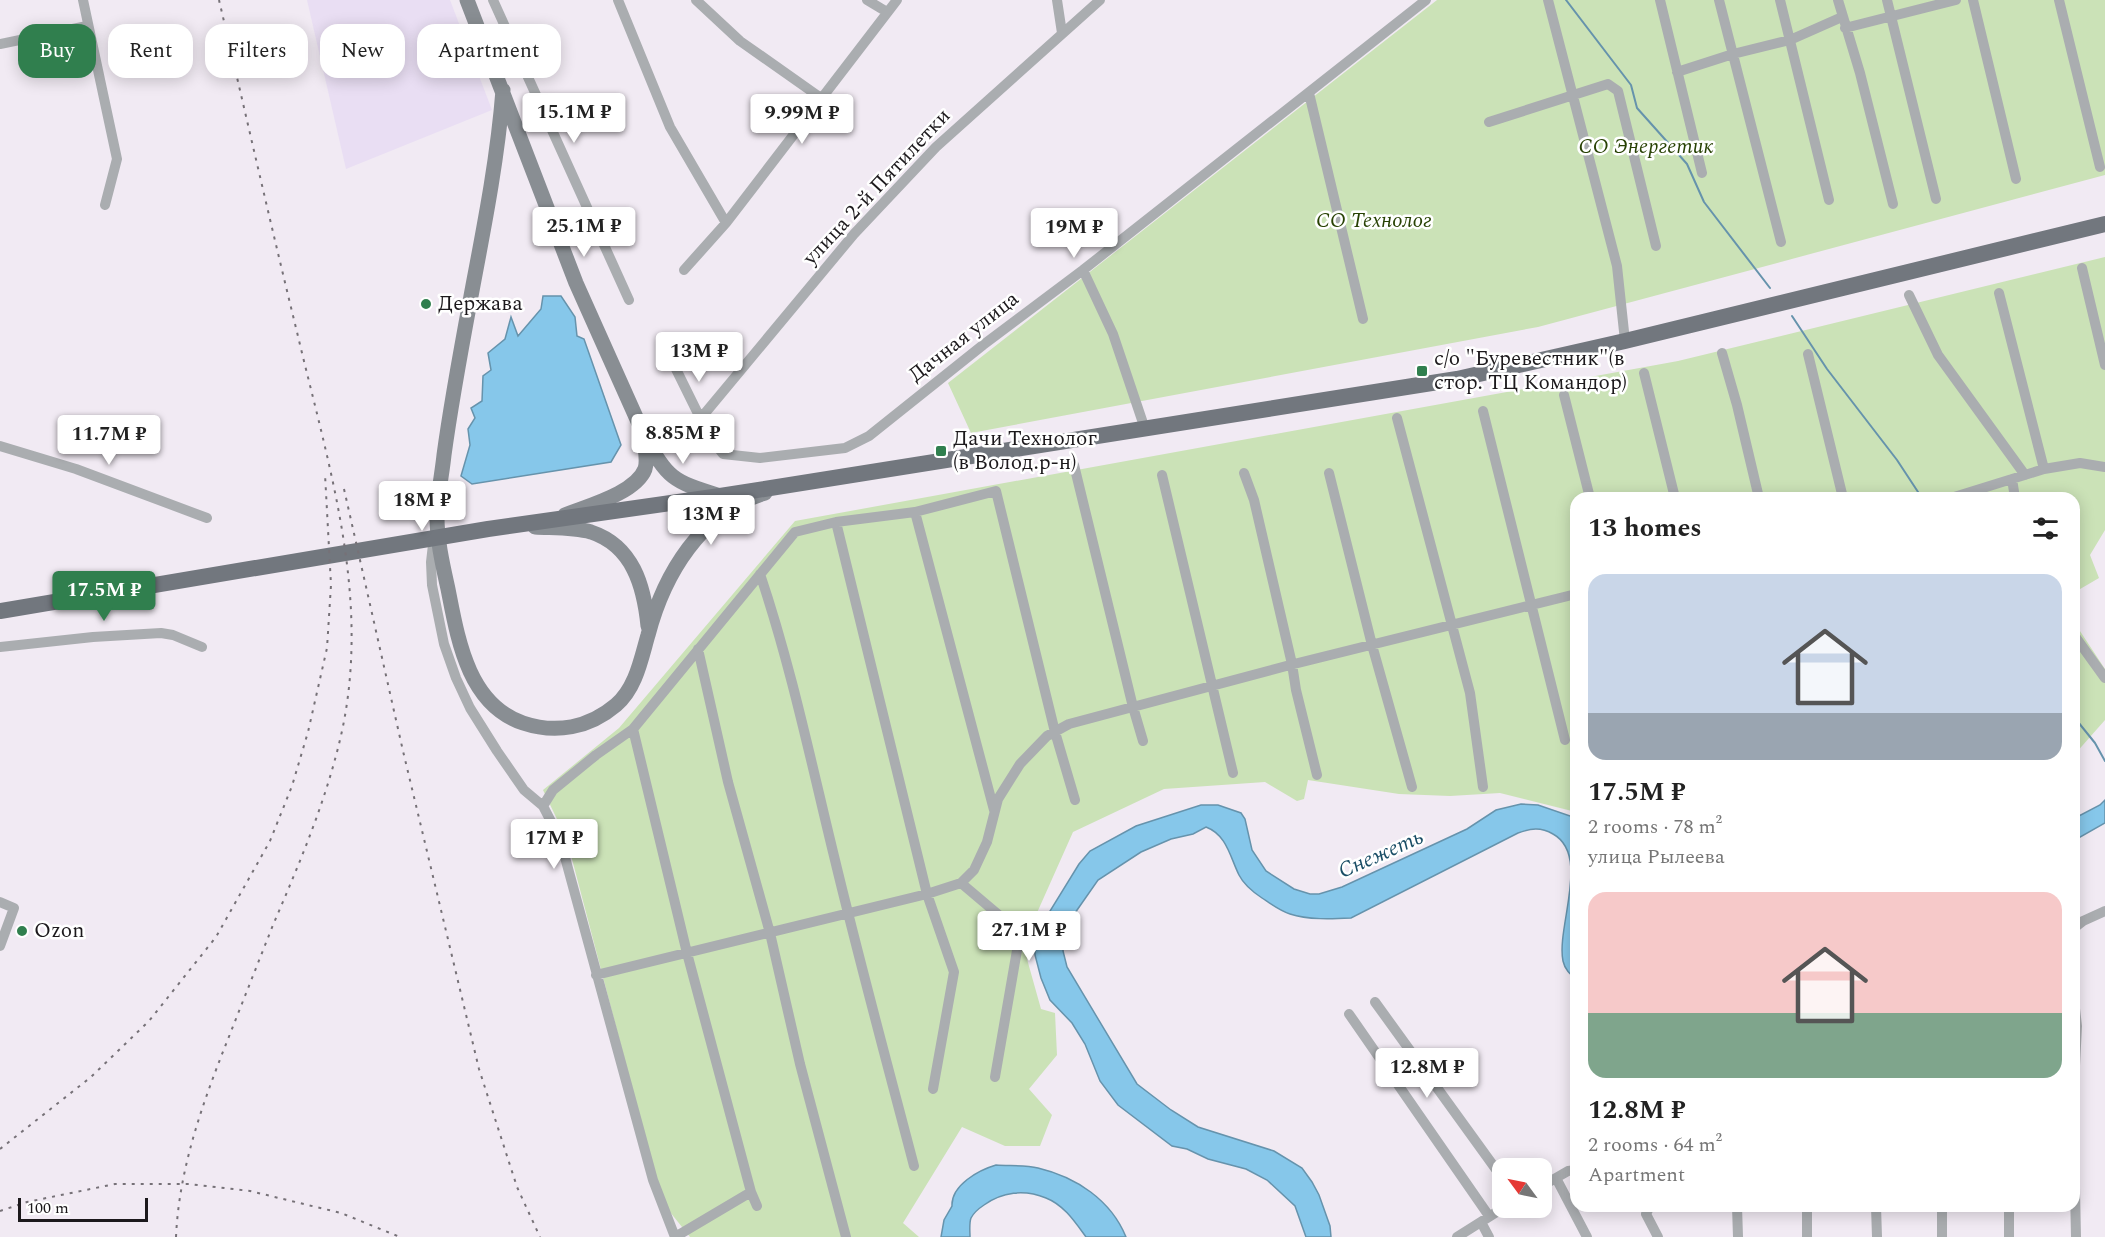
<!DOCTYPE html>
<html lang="en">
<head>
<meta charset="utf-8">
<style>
  :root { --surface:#fff; --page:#f2f2f2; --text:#222; --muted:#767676; --accent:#307f4e }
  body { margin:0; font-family:Spectral,serif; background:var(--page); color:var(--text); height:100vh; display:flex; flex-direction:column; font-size:22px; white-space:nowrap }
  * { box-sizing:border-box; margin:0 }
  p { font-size:20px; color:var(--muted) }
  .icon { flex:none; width:33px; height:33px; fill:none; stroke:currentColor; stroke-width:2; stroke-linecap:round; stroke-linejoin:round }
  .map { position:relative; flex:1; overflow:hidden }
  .drawer { position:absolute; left:1570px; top:492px; width:510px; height:720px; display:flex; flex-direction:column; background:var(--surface); border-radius:18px; box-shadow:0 3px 15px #0003 }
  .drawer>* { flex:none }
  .guide { position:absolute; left:18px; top:24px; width:570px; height:54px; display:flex; gap:12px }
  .needle { width:39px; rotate:303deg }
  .controls { position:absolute; left:1492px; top:1158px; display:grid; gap:12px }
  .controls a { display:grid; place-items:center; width:60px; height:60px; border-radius:12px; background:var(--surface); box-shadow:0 3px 15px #0003; font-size:30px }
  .scale { position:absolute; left:18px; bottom:15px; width:130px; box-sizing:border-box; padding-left:6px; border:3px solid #1c191c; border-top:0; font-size:16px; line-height:21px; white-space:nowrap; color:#1c191c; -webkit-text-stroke:4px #fff; paint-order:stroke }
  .price { position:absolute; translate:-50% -51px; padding:0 14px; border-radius:6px; background:#fff; color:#222; font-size:20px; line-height:39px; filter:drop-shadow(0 2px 3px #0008) }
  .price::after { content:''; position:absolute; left:50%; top:36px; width:18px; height:14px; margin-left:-9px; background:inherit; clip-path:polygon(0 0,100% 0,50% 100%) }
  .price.selected { background:var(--accent); color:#fff }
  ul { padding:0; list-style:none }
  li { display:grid; align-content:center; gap:12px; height:318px; padding:0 18px }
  li span { display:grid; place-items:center; height:186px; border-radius:18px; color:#555 }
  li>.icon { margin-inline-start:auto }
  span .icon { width:108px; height:108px; fill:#fffc; stroke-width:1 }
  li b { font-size:26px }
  h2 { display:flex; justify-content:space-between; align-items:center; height:72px; padding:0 18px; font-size:26px }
  .pill { padding:0 21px; border-radius:18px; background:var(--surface); box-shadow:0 3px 15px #0003; font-size:21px; line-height:54px }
  .pill.selected { background:var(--accent); color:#fff }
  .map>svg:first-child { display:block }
  .industrial { fill:#e9def3 }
  .green { fill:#cbe2b7 }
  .water { fill:#86c7ea; stroke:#6693ac; stroke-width:1.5 }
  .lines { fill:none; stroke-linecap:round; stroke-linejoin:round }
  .stream { stroke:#6693ac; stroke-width:2 }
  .street { stroke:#aaadb0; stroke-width:10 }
  .secondary { stroke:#898e93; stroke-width:15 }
  .primary { stroke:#72777e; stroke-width:16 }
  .rail { stroke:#767177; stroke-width:2; stroke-dasharray:3 6; stroke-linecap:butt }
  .poi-dot { fill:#307f4e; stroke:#fff; stroke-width:2 }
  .labels { text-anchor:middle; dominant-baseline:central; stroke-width:5; stroke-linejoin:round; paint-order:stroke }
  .park-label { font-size:21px; font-style:italic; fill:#284204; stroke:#fff }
  .street-label { font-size:21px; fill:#1c191c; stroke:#fff }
  .poi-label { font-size:21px; fill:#1c191c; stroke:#fff; text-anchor:start }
  .water-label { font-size:22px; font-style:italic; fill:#194d65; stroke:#fff }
</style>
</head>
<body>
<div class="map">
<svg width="2105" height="1237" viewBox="0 0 2105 1237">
  <rect width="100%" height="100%" fill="#f1eaf3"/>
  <!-- industrial -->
  <path class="industrial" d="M 307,0 L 450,0 L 492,110 L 346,169 Z"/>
  <!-- green -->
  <path class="green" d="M 1437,0 L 2105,0 L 2105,175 L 1538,327 L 971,433 L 948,383 Z
    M 2105,257 L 2105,530 L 2090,555 L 2099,578 L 2075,592 L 2074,498 L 1576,498 L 1576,812 L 1500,793 L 1450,796 L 1399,794 L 1308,780 L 1304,799 L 1297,801 L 1265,782 L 1164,789 L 1073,832 L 1032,924 L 1027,959 L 1041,1009 L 1055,1013 L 1057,1055 L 1029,1089 L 1052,1115 L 1040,1146 L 1005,1146 L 962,1127 L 903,1223 L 919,1237 L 690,1237 L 662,1202 L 567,840 L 543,790 L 619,728 L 795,521 L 1678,361 Z
    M 2074,622 L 2105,669 L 2105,720 L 2075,754 Z"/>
  <!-- water -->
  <path class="water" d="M 543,296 L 561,296 L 575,317 L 577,336 L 584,339 L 621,445 L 611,462 L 472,484 L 461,476 L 470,445 L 468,429 L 475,418 L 471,408 L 482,401 L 483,376 L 491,370 L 488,353 L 505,339 L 511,317 L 518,336 L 541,309 Z
    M 2105,800 L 2105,823 L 2075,840 L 2075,818 L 2100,805 Z
    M 1521,804 L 1538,805 L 1576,818 L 1576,979 C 1570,974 1565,970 1563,961 C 1556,927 1591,855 1553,834 C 1541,827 1531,828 1518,833 L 1351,918 C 1332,919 1308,920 1290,914 C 1280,911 1271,904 1262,898 C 1253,892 1244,885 1239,875 C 1230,857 1227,835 1206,827 L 1193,834 L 1171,839 L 1141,852 L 1098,880 L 1075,913 L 1065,934 L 1063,951 L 1067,967 L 1137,1084 L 1171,1110 L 1198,1127 L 1274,1151 L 1302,1168 L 1312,1182 L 1319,1195 L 1330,1226 L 1331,1237 L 1306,1237 L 1295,1206 L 1267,1180 L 1246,1169 L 1208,1159 L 1187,1149 L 1172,1146 L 1118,1105 L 1100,1081 L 1085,1044 L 1072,1023 L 1050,1000 L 1041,978 L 1035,955 L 1035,939 L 1042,924 L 1079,864 L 1090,851 L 1136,826 L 1201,805 L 1218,805 L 1241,813 L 1245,819 L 1252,850 L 1266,871 L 1294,889 L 1310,894 L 1319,894 L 1342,887 L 1467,829 L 1496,810 Z
    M 996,1165 C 1010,1166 1025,1165 1038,1168 C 1076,1177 1111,1200 1126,1237 L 1086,1237 C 1075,1222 1064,1205 1046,1198 C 1024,1189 1002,1192 984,1205 C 978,1209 974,1212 971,1218 C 969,1223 970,1232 970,1237 L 941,1237 L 944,1220 L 952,1206 C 951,1185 979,1170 996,1165 Z"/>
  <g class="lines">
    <!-- stream -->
    <path class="stream" d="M 1566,0 L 1631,85 L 1637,108 L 1687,164 L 1704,202 L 1770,288
      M 1792,316 L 1827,369 L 1897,460 L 1922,498
      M 2074,717 L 2095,743 L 2105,761"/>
    <!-- street -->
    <path class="street" d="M 83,0 L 117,159 L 105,205
      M 493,0 L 629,300
      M 618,0 L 670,127 L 726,223
      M 696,0 L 740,41 L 821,98
      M 867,0 L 887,12
      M 1057,0 L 1062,33
      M 1548,0 L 1617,266 L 1625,341
      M 1660,0 L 1702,173
      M 1719,0 L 1781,242
      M 1780,0 L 1829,200
      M 1838,0 L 1860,73 L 1893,204
      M 1887,0 L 1936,199
      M 1973,0 L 2016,179
      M 2059,0 L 2100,167
      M 1845,28 L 1956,0
      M 0,44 L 87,26
      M 1677,72 L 1733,54 L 1790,40 L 1842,17
      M 1309,93 L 1363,319
      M 1489,122 L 1608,84 L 1618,91 L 1656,246
      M 2082,268 L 2105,365
      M 684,270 L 726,223 L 897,0
      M 1083,270 L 1113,334 L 1145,429
      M 1999,293 L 2044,469
      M 1909,295 L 1938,355 L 2025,475
      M 1722,353 L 1737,405 L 1759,498
      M 1808,354 L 1843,498
      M 672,361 L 709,436 L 723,454 L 760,458 L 845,448 L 869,436 L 983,345 L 1083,270 L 1426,0
      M 1644,373 L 1675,498
      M 1564,395 L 1590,498
      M 1483,411 L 1565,740
      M 701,418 L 854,234 L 936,147 L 1100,0
      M 1397,418 L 1470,693 L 1483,787
      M 0,446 L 76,469 L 207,518
      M 1074,465 L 1133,707 L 1143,741
      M 1244,473 L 1254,500 L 1292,664 L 1296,690 L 1317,775
      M 1329,473 L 1372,645 L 1412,787
      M 1162,475 L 1233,773
      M 2012,479 L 2015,498
      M 1951,498 L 2044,469 L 2080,463 L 2105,467
      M 915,512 L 994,810
      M 836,522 L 927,894 L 954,972 L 933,1089
      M 434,536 L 431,562 L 432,585 L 444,644 L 456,678 L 470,708 L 497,751 L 524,790 L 543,806 L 560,839 L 653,1180 L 675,1237
      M 760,574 C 791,666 811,762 834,856 C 859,960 887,1063 914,1166
      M 2074,635 L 2105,678
      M 0,647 L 93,637 L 161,633 L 173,635 L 202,647
      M 698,649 L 728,782 L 770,933 L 800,1064 L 846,1237
      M 633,729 L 687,953 L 751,1192 L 757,1206
      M 543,806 L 553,790 L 596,755 L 633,729 L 795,532 L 836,522 L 915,512 L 996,491 L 1055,732 L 1075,800
      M 961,883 L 1020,933 L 995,1077
      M 0,902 L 14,908 L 0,946
      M 2074,928 L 2083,921 L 2105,911
      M 596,975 L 927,894 L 961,883 L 974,870 L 987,842 L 998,799 L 1020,764 L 1047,736 L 1069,724 L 1290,665 L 1576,594
      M 2074,1000 L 2077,1026 L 2074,1085
      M 1375,1002 L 1503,1179
      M 1349,1014 L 1489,1216
      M 2074,1139 L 2076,1237
      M 1556,1178 L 1587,1237
      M 1542,1186 L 1568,1171 L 1576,1170
      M 1650,1206 L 1646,1214 L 1658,1237
      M 1737,1206 L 1738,1237
      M 1807,1206 L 1807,1237
      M 1876,1206 L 1877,1237
      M 1942,1206 L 1942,1237
      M 1481,1222 L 1489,1237
      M 675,1237 L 751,1192
      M 1457,1237 L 1503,1208
      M 2009,1237 L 2009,1206"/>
    <!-- secondary -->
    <path class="secondary" d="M 467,0 L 576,283 L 644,435 C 668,479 672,481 720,496
      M 503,90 C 498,154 486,217 474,280 C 463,339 452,396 444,455 C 442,475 437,497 437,517 C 437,541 443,566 448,589 C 458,640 468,704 523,723 C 556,734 589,728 616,705 C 636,688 641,659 648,635 C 664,574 701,512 765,493
      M 565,515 C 587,506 636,493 645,469 C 648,460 645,450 644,441
      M 535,527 C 553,528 574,527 591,532 C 633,546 644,586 648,626"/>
    <!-- primary -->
    <path class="primary" d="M 0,611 L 488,529 L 720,496 L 1457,379 L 1625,341 L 2105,224"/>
    <!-- rail -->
    <path class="rail" d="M 344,489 L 403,751 L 479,1069 L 517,1187 L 540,1237
      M 0,1149 L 91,1077 L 149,1021 L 216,937 L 270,841 L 292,786 L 308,732 L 327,648 L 331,585 L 325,474
      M 0,1211 L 27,1202 L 115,1184 L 189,1184 L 250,1191 L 341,1213 L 400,1237
      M 176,1237 C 179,1168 203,1102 228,1039 C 243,1001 258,963 273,925 C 300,862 327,799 342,731 C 371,595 328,464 297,332 C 270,222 245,111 219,0"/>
  </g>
  <!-- markers -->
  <g class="poi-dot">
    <circle cx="426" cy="304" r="6"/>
    <rect x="1416" y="365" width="12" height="12" rx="3"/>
    <rect x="935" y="445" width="12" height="12" rx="3"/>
    <circle cx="22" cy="931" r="6"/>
  </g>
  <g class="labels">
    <!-- park labels -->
    <g class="park-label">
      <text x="1646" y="147">СО Энергетик</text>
      <text x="1374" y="221">СО Технолог</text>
    </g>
    <!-- street labels -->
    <g class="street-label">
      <text transform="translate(877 187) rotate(-47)">улица 2-й Пятилетки</text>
      <text transform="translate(964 337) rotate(-38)">Дачная улица</text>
    </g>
    <!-- poi labels -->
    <g class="poi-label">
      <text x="438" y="304">Держава</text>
      <text x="1434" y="359">с/о "Буревестник"(в<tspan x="1434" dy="24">стор. ТЦ Командор)</tspan></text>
      <text x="953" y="439">Дачи Технолог<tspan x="953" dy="24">(в Волод.р-н)</tspan></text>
      <text x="34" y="931">Ozon</text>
    </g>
    <!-- water labels -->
    <g class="water-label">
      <text transform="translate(1381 854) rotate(-24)">Снежеть</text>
    </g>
  </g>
</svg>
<div class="controls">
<a><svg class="needle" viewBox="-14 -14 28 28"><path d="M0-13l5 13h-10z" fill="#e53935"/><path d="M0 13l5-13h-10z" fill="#767676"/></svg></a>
</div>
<div class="scale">100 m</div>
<b class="price" style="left:574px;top:144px">15.1M ₽</b>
<b class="price" style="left:802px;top:145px">9.99M ₽</b>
<b class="price" style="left:584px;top:258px">25.1M ₽</b>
<b class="price" style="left:1074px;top:259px">19M ₽</b>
<b class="price" style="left:699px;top:383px">13M ₽</b>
<b class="price" style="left:683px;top:465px">8.85M ₽</b>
<b class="price" style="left:109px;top:466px">11.7M ₽</b>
<b class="price" style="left:422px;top:532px">18M ₽</b>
<b class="price" style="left:711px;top:546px">13M ₽</b>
<b class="price selected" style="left:104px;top:622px">17.5M ₽</b>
<b class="price" style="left:554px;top:870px">17M ₽</b>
<b class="price" style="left:1029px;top:962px">27.1M ₽</b>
<b class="price" style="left:1427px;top:1099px">12.8M ₽</b>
<div class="guide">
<a class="pill selected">Buy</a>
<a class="pill">Rent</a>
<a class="pill">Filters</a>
<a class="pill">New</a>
<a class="pill">Apartment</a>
</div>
<section class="drawer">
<h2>13 homes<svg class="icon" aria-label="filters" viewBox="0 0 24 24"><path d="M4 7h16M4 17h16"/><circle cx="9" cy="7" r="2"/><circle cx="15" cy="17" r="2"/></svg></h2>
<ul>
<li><span style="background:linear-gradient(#c9d6e8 75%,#9aa5b1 0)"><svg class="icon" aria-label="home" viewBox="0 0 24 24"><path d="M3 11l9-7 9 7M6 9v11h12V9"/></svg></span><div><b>17.5M ₽</b><p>2 rooms · 78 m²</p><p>улица Рылеева</p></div></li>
<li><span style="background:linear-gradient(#f6c9c9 65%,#7fa58c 0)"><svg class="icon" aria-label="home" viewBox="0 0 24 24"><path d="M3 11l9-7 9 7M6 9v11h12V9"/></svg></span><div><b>12.8M ₽</b><p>2 rooms · 64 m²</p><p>Apartment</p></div></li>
</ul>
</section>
</div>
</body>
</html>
